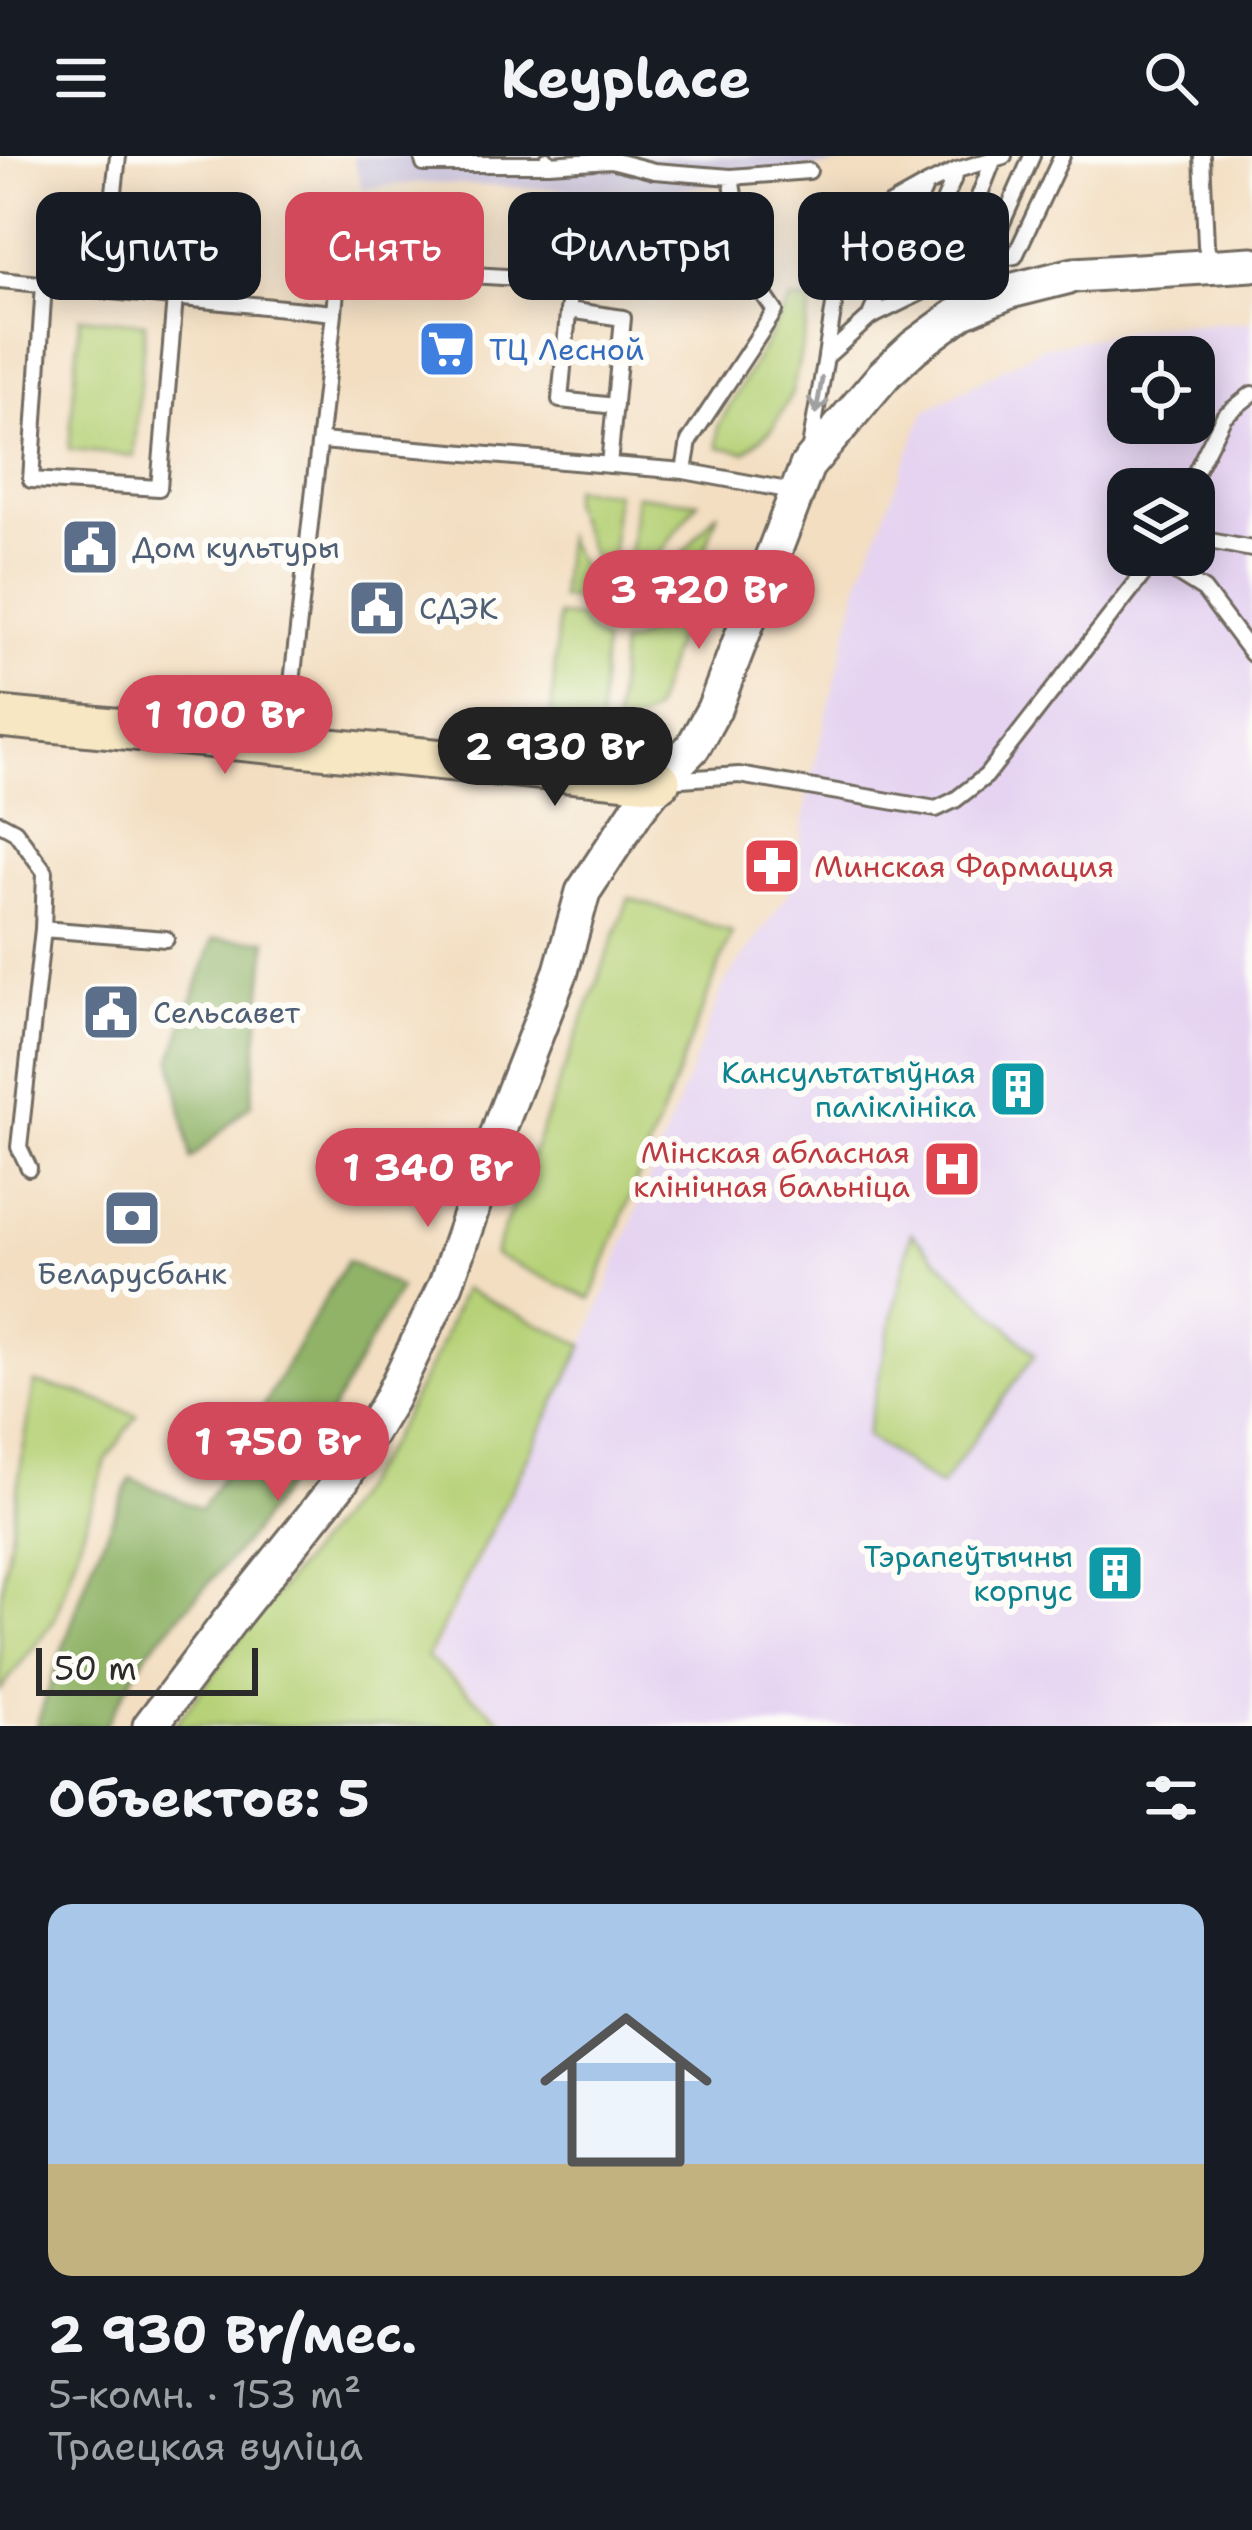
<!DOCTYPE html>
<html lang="ru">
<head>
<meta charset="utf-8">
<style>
  :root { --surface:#171b24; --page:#242831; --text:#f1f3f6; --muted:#9ea1a6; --line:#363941; --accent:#d1495b }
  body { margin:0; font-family:"Shantell Sans",sans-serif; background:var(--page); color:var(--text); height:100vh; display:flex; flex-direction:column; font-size:45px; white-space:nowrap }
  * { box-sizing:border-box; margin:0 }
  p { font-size:39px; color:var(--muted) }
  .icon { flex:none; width:66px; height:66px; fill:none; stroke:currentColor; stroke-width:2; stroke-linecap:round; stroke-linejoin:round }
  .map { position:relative; height:1570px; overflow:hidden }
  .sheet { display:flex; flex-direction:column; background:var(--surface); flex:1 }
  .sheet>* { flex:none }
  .guide { position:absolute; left:36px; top:36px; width:1182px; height:108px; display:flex; gap:24px }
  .buttons { position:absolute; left:1107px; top:180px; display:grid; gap:24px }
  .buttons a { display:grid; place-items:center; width:108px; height:108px; border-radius:24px; background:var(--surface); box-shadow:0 6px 30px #0003; font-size:60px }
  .scale { position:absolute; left:36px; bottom:30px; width:222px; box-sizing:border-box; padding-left:12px; border:6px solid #2b2b2b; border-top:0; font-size:33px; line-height:42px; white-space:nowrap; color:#2b2b2b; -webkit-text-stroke:9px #fdfcf7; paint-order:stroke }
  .price { position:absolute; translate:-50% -102px; padding:0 27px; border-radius:42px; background:var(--accent); color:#fff; font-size:39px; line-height:78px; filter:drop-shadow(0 3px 6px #0008) }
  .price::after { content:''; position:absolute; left:50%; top:72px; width:36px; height:27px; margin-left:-18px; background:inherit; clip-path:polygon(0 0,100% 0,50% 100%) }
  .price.active { background:#222; color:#fff }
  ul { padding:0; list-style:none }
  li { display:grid; align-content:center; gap:24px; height:636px; padding:0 48px }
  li+li { border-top:3px solid var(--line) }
  li span { display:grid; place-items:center; height:372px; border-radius:24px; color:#555 }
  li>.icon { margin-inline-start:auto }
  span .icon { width:216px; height:216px; fill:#fffc; stroke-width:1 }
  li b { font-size:51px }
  h2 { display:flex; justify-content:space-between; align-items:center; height:144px; padding:0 48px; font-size:51px }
  .chip { padding:0 42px; border-radius:24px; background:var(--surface); box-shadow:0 6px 30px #0003; font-size:42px; line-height:108px }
  .chip.active { background:var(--accent); color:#fff }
  header { display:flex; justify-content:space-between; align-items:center; height:156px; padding:0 48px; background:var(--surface); font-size:54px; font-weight:700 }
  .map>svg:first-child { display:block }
  .built { fill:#e5d3f1; fill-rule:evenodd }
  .industrial { fill:#c7c0d9 }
  .green { fill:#b6d177; stroke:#707e51; stroke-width:3 }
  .forest { fill:#90b368; stroke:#5e6f4a; stroke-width:3 }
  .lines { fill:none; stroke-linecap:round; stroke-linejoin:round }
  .service-casing { stroke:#716a60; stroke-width:20 }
  .tertiary-casing { stroke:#716a60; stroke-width:39 }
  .secondary-casing { stroke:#716a60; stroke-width:45 }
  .service { stroke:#fff; stroke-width:14 }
  .tertiary { stroke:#fff; stroke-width:33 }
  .secondary { stroke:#f7e8c3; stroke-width:39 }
  .oneway { stroke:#a0a0a0 }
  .labels { text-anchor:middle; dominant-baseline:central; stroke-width:12; stroke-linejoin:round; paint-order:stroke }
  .shop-label { font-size:30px; fill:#366cbe; stroke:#fdfcf7; text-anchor:start }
  .service-label { font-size:30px; fill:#4e5e75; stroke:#fdfcf7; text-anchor:start }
  .health-label { font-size:30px; fill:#be3a42; stroke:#fdfcf7; text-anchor:start }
  .culture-label { font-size:30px; fill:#0d838f; stroke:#fdfcf7; text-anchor:end }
</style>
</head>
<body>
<header><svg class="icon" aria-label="menu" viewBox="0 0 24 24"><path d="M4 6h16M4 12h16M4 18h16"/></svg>Keyplace<svg class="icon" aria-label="search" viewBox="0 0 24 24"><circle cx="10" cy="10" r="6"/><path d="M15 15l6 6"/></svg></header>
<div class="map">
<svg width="1252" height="1570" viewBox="0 0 1252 1570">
  <rect width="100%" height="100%" fill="#fdfcf7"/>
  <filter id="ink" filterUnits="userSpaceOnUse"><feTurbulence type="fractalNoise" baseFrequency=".00833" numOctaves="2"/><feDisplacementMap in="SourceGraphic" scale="24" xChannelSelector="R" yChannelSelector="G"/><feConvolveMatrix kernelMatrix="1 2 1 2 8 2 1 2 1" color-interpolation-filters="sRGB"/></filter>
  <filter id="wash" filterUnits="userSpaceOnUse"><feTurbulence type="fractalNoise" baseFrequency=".004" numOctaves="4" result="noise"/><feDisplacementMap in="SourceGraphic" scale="48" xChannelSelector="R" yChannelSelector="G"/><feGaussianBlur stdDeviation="2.7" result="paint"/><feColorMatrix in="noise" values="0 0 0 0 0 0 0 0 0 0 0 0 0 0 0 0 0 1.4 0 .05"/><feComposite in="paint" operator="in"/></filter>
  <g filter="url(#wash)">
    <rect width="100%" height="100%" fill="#f3dec1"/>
    <!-- built -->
    <path class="built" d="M 1252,166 L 1252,1570 L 513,1570 L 431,1501 L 581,1198 L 724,828 L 789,737 L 799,697 L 809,631 L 861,420 L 925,255 L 1043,191 L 1159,169 ZM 1128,201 L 1194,201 L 1194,267 L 1128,267 ZM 1128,333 L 1194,333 L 1194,399 L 1128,399 Z"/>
    <!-- industrial -->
    <path class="industrial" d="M 353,0 L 876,0 L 876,2 L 658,37 L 415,27 L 362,33 Z"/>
    <!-- green -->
    <path class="green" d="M 790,144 L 812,146 L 792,237 L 773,272 L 745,296 L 718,291 L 718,270 Z
      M 80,161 L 145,167 L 134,300 L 69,294 Z
      M 572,332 L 615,336 L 612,421 L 602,421 L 570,348 Z
      M 636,339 L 698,346 L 639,426 L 627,425 Z
      M 718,355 L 686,453 L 650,451 L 647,441 Z
      M 565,381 L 589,427 L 582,443 L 560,442 Z
      M 558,460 L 580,462 L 586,472 L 604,487 L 599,570 L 551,567 Z
      M 649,470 L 680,470 L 653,556 L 635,567 L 615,568 L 621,488 C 636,486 642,482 649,470 Z
      M 629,742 L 732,776 L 591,1143 L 494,1099 Z
      M 911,1077 L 1035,1198 L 940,1331 L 866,1280 Z
      M 463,1133 L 584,1189 L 427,1502 L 508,1570 L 174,1570 L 243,1478 L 340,1359 L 389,1287 L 437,1197 Z
      M 34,1227 L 76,1236 L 137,1259 L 106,1305 L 54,1465 L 0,1534 L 0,1443 Z"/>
    <!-- forest -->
    <path class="forest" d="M 213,783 L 267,784 L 251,948 L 191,1003 L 172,902 Z
      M 347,1105 L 400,1132 L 309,1296 L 255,1264 Z
      M 248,1282 L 299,1311 L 249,1381 L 146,1498 L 105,1570 L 36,1570 L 92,1408 L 131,1322 L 201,1353 Z"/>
  </g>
  <g filter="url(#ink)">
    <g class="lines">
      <defs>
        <path id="service" d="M 422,0 L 424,8 L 549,8
          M 612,0 L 611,4 L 654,15 L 731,21 L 740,75 L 735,97 L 775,155 L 689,285 L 684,315
          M 1202,0 L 1206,89 L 1211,111
          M 547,4 L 549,8 L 611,4
          M 731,21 L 809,15
          M 985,105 L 1015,100 L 1062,0
          M 0,124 L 334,157 L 285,588
          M 946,124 L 993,5
          M 571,125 L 560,244 L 615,250
          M 44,128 L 31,324 L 159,332 L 175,141
          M 103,134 L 118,0
          M 905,142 L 957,14
          M 568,154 L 623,162 L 609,309
          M 334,157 L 338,111 L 571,125 L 574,86 L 673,86 L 735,97
          M 869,162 L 985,105 L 1032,0
          M 826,200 L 837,130 L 876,57 L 926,29
          M 321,285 L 684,315 L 798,336
          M 810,291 L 826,201 L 869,162 L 926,29 L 957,14 L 1004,0
          M 1187,333 L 1224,260 L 1252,238
          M 1194,382 L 1252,393
          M 1156,404 L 1204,434 L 1252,498
          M 667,624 L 739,619 L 936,653 L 955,644 L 986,620 L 1158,399
          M 0,667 L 15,675 L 45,716 L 43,773 L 166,783
          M 29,1012 L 19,991 L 43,773"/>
        <path id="tertiary" d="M 150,1570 L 230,1464 L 342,1324 L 390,1244 L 446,1128 L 504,960 L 561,815 L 583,736 L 637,654 L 660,625 L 693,591 L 714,553 L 807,310 L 884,219 L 914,191 L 963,155 L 1010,135 L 1074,119 L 1252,108"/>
        <path id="secondary" d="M 0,561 L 660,625"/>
      </defs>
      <!-- service casing -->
      <use href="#service" class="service-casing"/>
      <!-- tertiary casing -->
      <use href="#tertiary" class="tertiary-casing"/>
      <!-- secondary casing -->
      <use href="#secondary" class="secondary-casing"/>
      <!-- service -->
      <use href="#service" class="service"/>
      <!-- tertiary -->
      <use href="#tertiary" class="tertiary"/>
      <!-- secondary -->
      <use href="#secondary" class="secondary"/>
    </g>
    <!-- one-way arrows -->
    <defs><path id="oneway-shaft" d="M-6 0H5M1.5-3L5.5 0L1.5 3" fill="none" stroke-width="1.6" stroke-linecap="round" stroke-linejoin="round" transform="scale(3)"/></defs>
    <use class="oneway" href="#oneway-shaft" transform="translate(819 240) rotate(100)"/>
  </g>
  <!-- icons -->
  <defs>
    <symbol id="supermarket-square" viewBox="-11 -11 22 22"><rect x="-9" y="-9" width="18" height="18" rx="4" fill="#3f7fe0" stroke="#fdfcf7"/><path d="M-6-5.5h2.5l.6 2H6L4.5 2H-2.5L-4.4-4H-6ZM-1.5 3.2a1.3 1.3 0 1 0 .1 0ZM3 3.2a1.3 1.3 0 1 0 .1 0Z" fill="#fff"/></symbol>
    <symbol id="civic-square" viewBox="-11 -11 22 22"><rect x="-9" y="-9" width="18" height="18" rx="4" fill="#5c6f8a" stroke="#fdfcf7"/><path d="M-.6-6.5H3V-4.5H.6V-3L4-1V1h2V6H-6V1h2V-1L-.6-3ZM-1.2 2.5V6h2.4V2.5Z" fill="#fff"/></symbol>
    <symbol id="pharmacy-square" viewBox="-11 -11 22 22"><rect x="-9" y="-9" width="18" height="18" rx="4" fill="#e0444e" stroke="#fdfcf7"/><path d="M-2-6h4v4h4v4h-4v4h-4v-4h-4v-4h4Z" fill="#fff"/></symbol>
    <symbol id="building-square" viewBox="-11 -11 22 22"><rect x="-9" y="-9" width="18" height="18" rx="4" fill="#0f9aa8" stroke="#fdfcf7"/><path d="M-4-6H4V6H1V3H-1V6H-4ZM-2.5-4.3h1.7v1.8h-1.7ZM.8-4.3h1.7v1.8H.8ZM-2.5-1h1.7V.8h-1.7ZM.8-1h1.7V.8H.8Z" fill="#fff"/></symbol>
    <symbol id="hospital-square" viewBox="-11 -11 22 22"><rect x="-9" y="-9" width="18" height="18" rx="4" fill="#e0444e" stroke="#fdfcf7"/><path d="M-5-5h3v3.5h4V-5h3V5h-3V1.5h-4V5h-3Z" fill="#fff"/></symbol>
    <symbol id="bank-square" viewBox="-11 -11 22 22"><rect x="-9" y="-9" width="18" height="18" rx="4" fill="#5c6f8a" stroke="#fdfcf7"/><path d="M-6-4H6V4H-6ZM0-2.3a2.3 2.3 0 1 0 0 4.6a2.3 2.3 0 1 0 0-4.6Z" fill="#fff"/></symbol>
  </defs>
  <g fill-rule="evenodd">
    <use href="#supermarket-square" x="414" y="160" width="66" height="66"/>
    <use href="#civic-square" x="57" y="358" width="66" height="66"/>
    <use href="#civic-square" x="344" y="419" width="66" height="66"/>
    <use href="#pharmacy-square" x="739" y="677" width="66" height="66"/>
    <use href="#civic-square" x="78" y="823" width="66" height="66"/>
    <use href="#building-square" x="985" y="900" width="66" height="66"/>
    <use href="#hospital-square" x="919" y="980" width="66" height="66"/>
    <use href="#bank-square" x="99" y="1029" width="66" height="66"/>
    <use href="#building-square" x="1082" y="1384" width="66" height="66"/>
  </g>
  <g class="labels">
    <!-- shop labels -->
    <g class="shop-label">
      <text x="489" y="193">ТЦ Лесной</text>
    </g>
    <!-- service labels -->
    <g class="service-label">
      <text x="132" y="391">Дом культуры</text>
      <text x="419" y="452">СДЭК</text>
      <text x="153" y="856">Сельсавет</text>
      <text x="132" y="1117" text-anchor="middle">Беларусбанк</text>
    </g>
    <!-- health labels -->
    <g class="health-label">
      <text x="814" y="710">Минская Фармация</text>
      <text x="910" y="996" text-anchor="end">Мінская абласная<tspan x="910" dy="34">клінічная бальніца</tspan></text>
    </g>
    <!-- culture labels -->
    <g class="culture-label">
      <text x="976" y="916">Кансультатыўная<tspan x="976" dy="34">паліклініка</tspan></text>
      <text x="1073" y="1400">Тэрапеўтычны<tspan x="1073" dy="34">корпус</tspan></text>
    </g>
  </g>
</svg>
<div class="buttons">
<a><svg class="icon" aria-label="locate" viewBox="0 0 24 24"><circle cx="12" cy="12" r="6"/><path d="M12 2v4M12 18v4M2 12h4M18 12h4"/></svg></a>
<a><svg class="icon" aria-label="layers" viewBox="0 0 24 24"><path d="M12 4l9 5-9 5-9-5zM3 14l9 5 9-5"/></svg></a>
</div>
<div class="scale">50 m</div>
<b class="price" style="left:699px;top:496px">3 720 Br</b>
<b class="price" style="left:225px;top:621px">1 100 Br</b>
<b class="price active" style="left:555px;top:653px">2 930 Br</b>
<b class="price" style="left:428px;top:1074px">1 340 Br</b>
<b class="price" style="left:278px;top:1348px">1 750 Br</b>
<div class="guide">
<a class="chip">Купить</a>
<a class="chip active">Снять</a>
<a class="chip">Фильтры</a>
<a class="chip">Новое</a>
</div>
</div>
<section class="sheet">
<h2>Объектов: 5<svg class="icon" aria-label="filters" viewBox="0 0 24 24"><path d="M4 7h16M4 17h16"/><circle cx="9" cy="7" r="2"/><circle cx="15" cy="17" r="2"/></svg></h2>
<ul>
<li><span style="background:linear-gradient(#a9c7e8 70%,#c2b280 0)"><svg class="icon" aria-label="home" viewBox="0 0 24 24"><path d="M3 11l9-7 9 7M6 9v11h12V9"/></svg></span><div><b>2 930 Br/мес.</b><p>5-комн. · 153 m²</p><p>Траецкая вуліца</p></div></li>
</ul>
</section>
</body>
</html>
